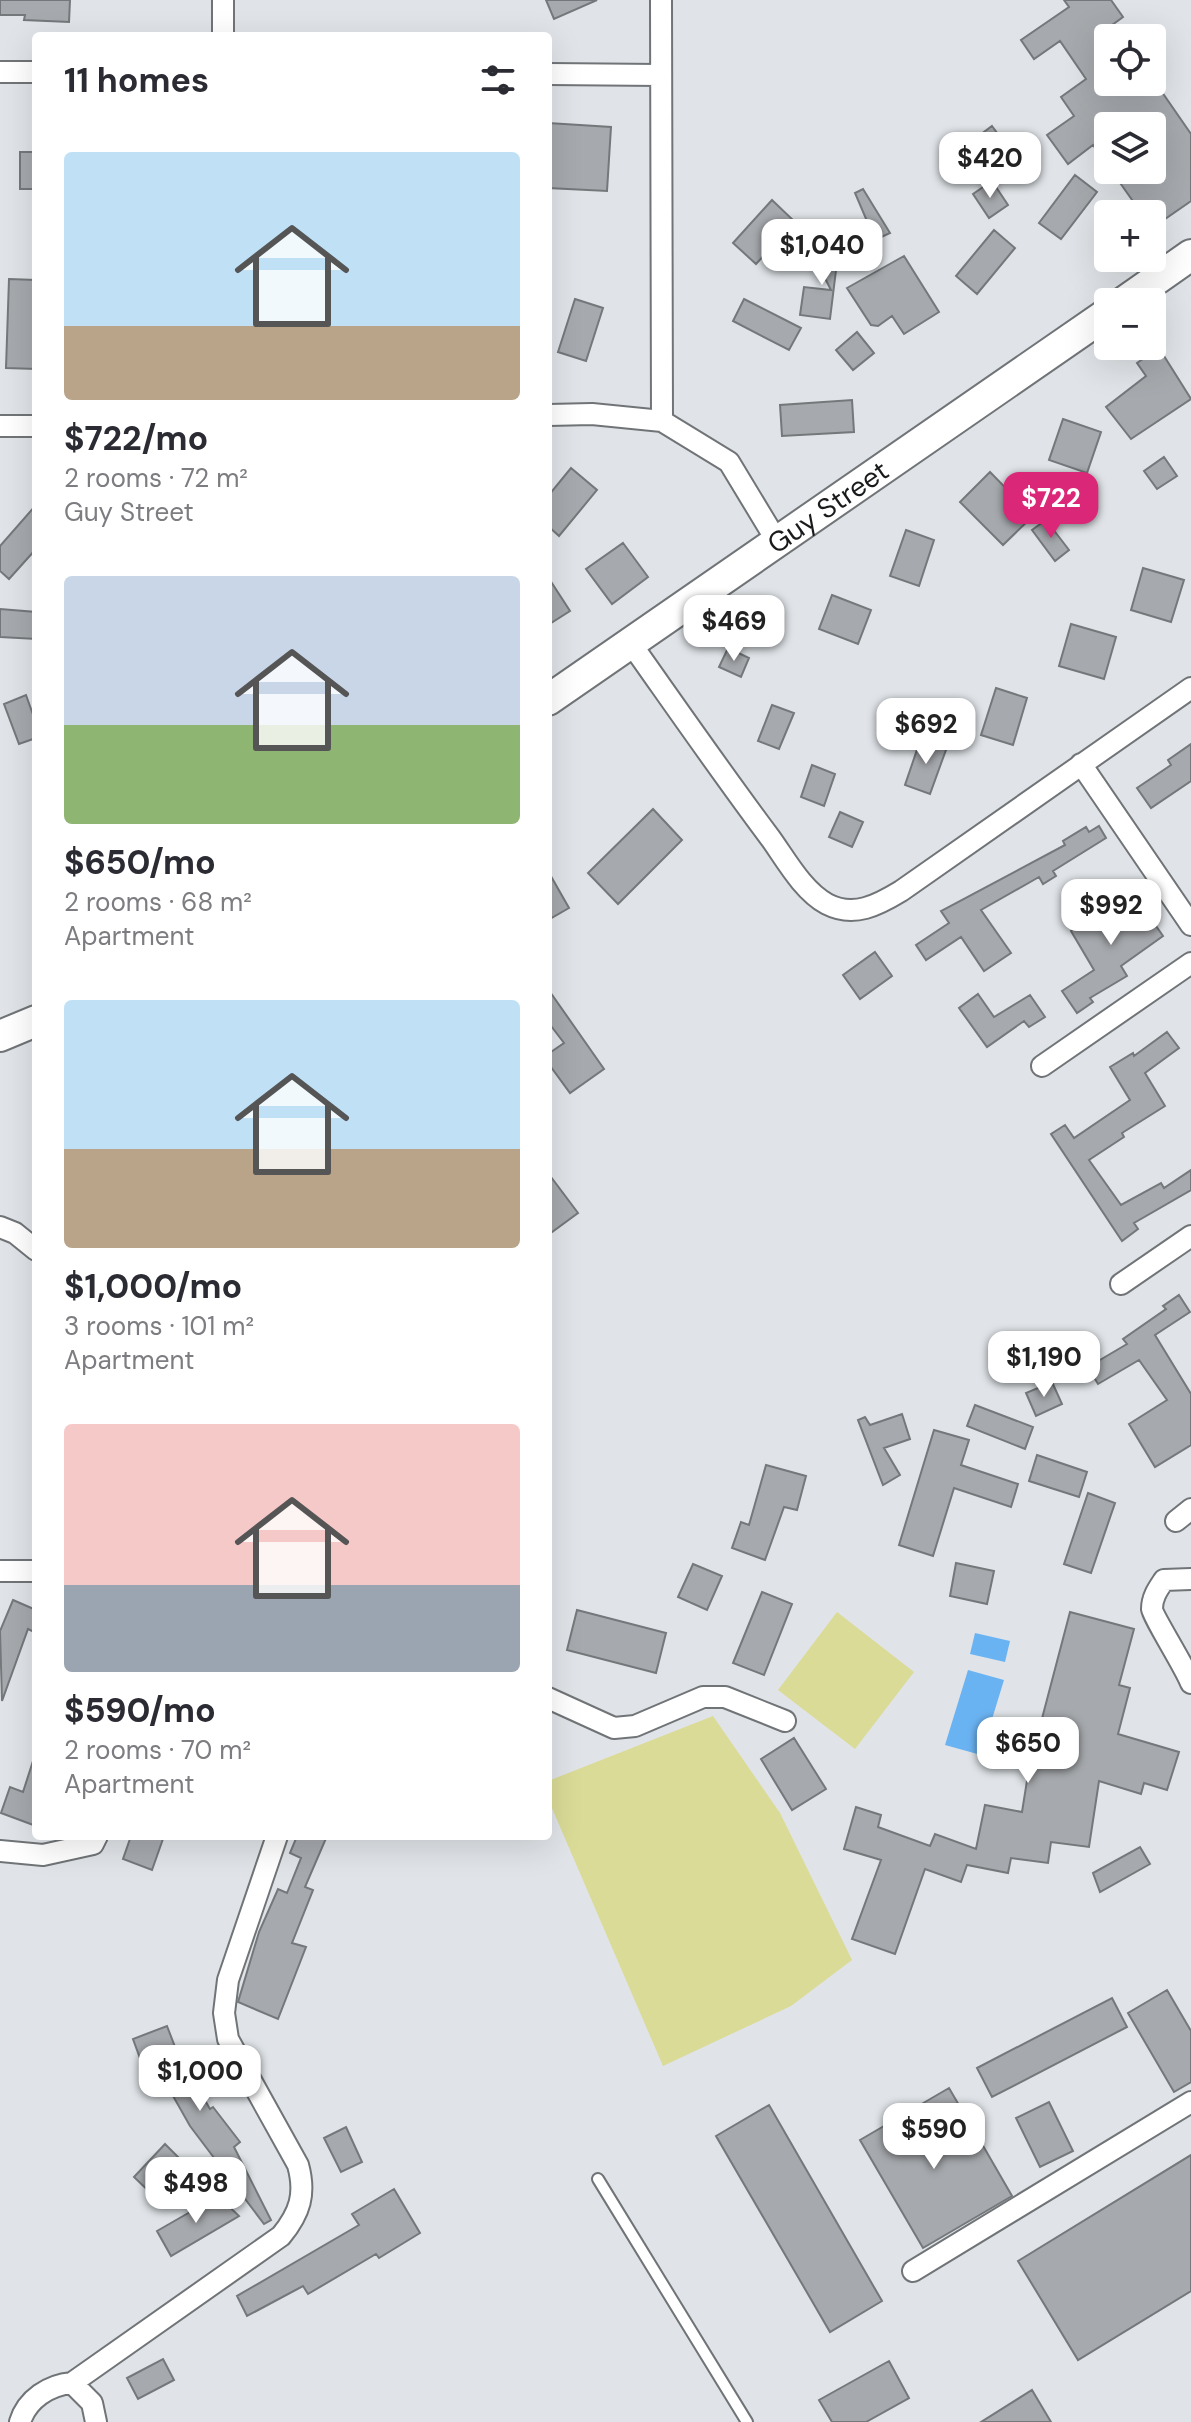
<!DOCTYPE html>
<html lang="en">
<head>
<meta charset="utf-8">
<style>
  :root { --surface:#fff; --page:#f7f7f7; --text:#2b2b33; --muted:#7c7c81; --accent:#db2777 }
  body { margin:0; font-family:"DM Sans",sans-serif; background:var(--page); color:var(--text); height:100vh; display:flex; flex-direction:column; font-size:30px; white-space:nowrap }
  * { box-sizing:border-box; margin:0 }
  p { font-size:26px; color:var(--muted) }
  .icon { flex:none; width:44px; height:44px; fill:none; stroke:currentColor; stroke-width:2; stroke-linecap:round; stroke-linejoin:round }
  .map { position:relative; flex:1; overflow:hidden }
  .details { position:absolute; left:32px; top:32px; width:520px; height:1808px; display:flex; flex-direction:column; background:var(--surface); border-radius:8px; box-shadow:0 8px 32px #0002 }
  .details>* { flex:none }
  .fabs { position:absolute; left:1094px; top:24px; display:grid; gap:16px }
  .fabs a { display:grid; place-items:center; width:72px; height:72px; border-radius:8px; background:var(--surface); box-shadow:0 8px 32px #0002; font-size:40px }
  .price { position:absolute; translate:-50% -68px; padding:0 18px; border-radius:16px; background:#fff; color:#222; font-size:26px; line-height:52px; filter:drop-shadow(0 2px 4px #0008) }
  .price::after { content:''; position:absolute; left:50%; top:48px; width:24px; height:18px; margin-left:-12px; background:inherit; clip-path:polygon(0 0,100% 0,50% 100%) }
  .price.active { background:var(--accent); color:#fff }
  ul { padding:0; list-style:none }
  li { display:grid; align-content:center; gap:16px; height:424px; padding:0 32px }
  li span { display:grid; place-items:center; height:248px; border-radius:8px; color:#555 }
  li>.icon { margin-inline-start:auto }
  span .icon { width:144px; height:144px; fill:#fffc; stroke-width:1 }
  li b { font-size:34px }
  h2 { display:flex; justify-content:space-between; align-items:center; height:96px; padding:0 32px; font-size:34px }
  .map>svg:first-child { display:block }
  .green { fill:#dadb96 }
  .water { fill:#6ab3f2 }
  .building { fill:#a6a9ad; stroke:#74787b; stroke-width:2 }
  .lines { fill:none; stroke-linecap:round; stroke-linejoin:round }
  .lane-casing { stroke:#707477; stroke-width:14 }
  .street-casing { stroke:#707477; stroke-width:24 }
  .secondary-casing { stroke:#707477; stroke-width:34 }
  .lane { stroke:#fff; stroke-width:10 }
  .street { stroke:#fff; stroke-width:20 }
  .secondary { stroke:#fff; stroke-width:30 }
  .labels { text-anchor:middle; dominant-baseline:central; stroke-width:6; stroke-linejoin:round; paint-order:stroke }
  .street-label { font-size:28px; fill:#181a1b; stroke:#fff }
</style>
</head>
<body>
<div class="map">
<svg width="1191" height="2422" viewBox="0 0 1191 2422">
  <rect width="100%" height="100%" fill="#e0e4e8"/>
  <!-- green -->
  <path class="green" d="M 837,1612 L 914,1672 L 855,1749 L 778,1690 Z
    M 713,1716 L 780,1813 L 852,1960 L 791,2006 L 663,2066 L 548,1799 L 548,1781 Z"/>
  <!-- water -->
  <path class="water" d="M 975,1633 L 1010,1641 L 1005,1662 L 970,1654 Z
    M 968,1670 L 1004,1680 L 981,1755 L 945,1745 Z"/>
  <!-- building -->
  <path class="building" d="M 0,0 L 70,0 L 69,22 L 24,20 L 25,15 L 0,15 Z
    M 546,0 L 597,0 L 554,19 Z
    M 1064,0 L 1111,0 L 1123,17 L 1108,28 L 1108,82 L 1155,82 L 1191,134 L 1191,201 L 1152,228 L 1152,214 L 1142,214 L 1111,170 L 1152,170 L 1152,126 L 1108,126 L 1108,166 L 1093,145 L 1068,164 L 1047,135 L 1074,116 L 1061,97 L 1086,79 L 1060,41 L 1034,59 L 1021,40 L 1069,7 Z
    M 548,123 L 611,127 L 607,191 L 548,188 Z
    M 992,126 L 1006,145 L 986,160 L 972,141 Z
    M 20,152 L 36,152 L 36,189 L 20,189 Z
    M 1075,175 L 1097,192 L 1061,239 L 1039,223 Z
    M 992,181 L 1008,205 L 989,218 L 973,194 Z
    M 863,189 L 890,233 L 875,240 L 855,193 Z
    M 772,200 L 795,222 L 756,264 L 733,243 Z
    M 994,230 L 1015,248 L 977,294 L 956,276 Z
    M 833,244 L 838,254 L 830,319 L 800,315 L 804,287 L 831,290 L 813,255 Z
    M 904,256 L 939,312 L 904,334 L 892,316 L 878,326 L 871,325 L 847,288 Z
    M 9,279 L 36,280 L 36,369 L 6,368 Z
    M 575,299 L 603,308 L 586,361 L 558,352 Z
    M 744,299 L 801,328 L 789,350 L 733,321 Z
    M 857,332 L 874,353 L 853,370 L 836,350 Z
    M 1159,348 L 1191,399 L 1131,439 L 1106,407 L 1146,376 L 1137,363 Z
    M 852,400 L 854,432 L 782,436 L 780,405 Z
    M 1063,419 L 1101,432 L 1087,473 L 1049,460 Z
    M 1164,457 L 1177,476 L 1157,489 L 1144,471 Z
    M 571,468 L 597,490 L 559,536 L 548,526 L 548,496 Z
    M 990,472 L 1033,516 L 1003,545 L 960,502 Z
    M 36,505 L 36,549 L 9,579 L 0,571 L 0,546 Z
    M 1046,520 L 1069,550 L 1055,561 L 1032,530 Z
    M 906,530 L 934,540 L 919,586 L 890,576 Z
    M 623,543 L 648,577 L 612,604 L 586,569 Z
    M 1143,568 L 1184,580 L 1171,622 L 1131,610 Z
    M 548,577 L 570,611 L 548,625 Z
    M 832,595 L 871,610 L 858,644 L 819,629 Z
    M 0,609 L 36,612 L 36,639 L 0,637 Z
    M 1071,624 L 1116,637 L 1104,679 L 1059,666 Z
    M 728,648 L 749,658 L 741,677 L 719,667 Z
    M 996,688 L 1027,698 L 1013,745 L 981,735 Z
    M 26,695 L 36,723 L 36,738 L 19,744 L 4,704 Z
    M 772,705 L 794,713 L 779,749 L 758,741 Z
    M 921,738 L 947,747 L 930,794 L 905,785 Z
    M 1191,744 L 1191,781 L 1151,808 L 1137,788 L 1171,765 L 1168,760 Z
    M 812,765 L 835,774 L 824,806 L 801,797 Z
    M 653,809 L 682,840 L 618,904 L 588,873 Z
    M 840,812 L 863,822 L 852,847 L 829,837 Z
    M 1099,826 L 1106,838 L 1053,871 L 1056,876 L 1043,884 L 1039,877 L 981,910 L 1011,953 L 984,971 L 961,937 L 926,960 L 916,945 L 949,923 L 941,911 L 1065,845 L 1063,841 L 1086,827 L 1089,832 Z
    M 548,871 L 569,908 L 548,920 Z
    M 1131,890 L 1163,936 L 1121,966 L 1127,976 L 1090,998 L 1093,1002 L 1077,1013 L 1062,991 L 1094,970 L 1071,931 L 1111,907 Z
    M 875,952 L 892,976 L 860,999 L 843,975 Z
    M 548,989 L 604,1069 L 570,1093 L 548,1063 L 548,1054 L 564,1043 L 548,1022 Z
    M 978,994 L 994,1017 L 1030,995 L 1045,1017 L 1029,1027 L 1024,1021 L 987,1047 L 959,1008 Z
    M 1167,1032 L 1179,1048 L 1145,1073 L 1165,1106 L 1122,1133 L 1124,1137 L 1089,1160 L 1121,1205 L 1161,1183 L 1164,1188 L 1191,1170 L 1191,1190 L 1134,1223 L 1138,1229 L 1122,1241 L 1051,1134 L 1065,1125 L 1074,1138 L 1130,1100 L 1110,1067 L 1133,1053 L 1134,1056 Z
    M 548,1173 L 578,1213 L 548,1235 Z
    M 1179,1295 L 1190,1312 L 1155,1335 L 1191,1394 L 1191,1445 L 1155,1467 L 1129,1424 L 1167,1400 L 1139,1360 L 1098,1384 L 1088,1367 L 1127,1344 L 1123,1339 L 1166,1309 L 1163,1306 Z
    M 1052,1382 L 1062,1404 L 1036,1416 L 1026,1393 Z
    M 975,1405 L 1033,1427 L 1025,1449 L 967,1426 Z
    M 902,1414 L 910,1439 L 884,1448 L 900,1475 L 883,1485 L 858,1420 L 865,1417 L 870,1425 Z
    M 934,1430 L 969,1440 L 961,1465 L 1018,1484 L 1011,1507 L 954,1488 L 933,1556 L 899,1545 Z
    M 1037,1455 L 1087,1472 L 1079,1497 L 1029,1481 Z
    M 766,1465 L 806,1476 L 797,1510 L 784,1507 L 765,1560 L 732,1548 L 741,1522 L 749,1525 Z
    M 1088,1493 L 1115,1503 L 1091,1573 L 1064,1564 Z
    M 956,1563 L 994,1571 L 987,1604 L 950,1596 Z
    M 693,1564 L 722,1576 L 707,1610 L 678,1597 Z
    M 762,1592 L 792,1604 L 764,1675 L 733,1663 Z
    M 13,1600 L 36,1610 L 36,1633 L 28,1629 L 2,1701 L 0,1631 Z
    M 577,1610 L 666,1633 L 656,1673 L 567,1650 Z
    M 1070,1612 L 1134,1629 L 1119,1685 L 1130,1688 L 1118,1734 L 1179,1752 L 1167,1790 L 1144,1783 L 1141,1794 L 1099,1781 L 1089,1847 L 1051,1842 L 1048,1863 L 1011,1858 L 1008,1873 L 967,1865 L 961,1882 L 925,1869 L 895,1954 L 852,1939 L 881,1860 L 844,1849 L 856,1807 L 881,1815 L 878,1827 L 930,1846 L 935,1834 L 976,1849 L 985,1805 L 1022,1812 L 1029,1768 Z
    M 794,1738 L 826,1789 L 792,1810 L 761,1759 Z
    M 33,1761 L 36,1762 L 36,1826 L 1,1813 L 10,1787 L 23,1792 Z
    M 131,1836 L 164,1836 L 152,1870 L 123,1859 Z
    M 297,1836 L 327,1836 L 305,1887 L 313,1890 L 292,1943 L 306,1947 L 278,2019 L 238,2002 L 259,1932 L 278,1889 L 287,1893 L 301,1858 L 290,1853 Z
    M 1140,1847 L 1150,1864 L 1100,1892 L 1093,1873 Z
    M 1167,1990 L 1191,2031 L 1191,2082 L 1174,2092 L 1128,2013 Z
    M 1112,1998 L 1127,2027 L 992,2097 L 977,2068 Z
    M 167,2026 L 177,2052 L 210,2109 L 213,2107 L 240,2142 L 234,2147 L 271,2220 L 264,2224 L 190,2126 L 151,2057 L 141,2061 L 133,2039 Z
    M 949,2088 L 963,2112 L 936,2126 L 949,2152 L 978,2137 L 1012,2196 L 923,2248 L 860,2140 Z
    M 1049,2102 L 1073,2151 L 1040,2167 L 1016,2118 Z
    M 769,2105 L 882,2301 L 830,2332 L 716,2136 Z
    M 346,2127 L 362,2162 L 341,2172 L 324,2138 Z
    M 165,2144 L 187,2166 L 156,2198 L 134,2177 Z
    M 1191,2155 L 1191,2291 L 1078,2360 L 1018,2261 Z
    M 394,2189 L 420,2233 L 379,2258 L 376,2254 L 308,2294 L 303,2286 L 247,2316 L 237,2296 L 359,2225 L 352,2214 Z
    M 218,2196 L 239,2216 L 171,2256 L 157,2231 Z
    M 163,2359 L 174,2380 L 138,2399 L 127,2378 Z
    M 889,2361 L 909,2398 L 866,2422 L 832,2422 L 819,2400 Z
    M 1032,2390 L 1051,2422 L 981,2422 Z"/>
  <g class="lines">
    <defs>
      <path id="lane" d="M 598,2179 L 747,2422"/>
      <path id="street" d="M 661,0 L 662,421
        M 223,36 L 223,0
        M 0,72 L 36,72
        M 548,74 L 660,75
        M 548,415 L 592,414 L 662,421 L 729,462 L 778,543
        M 0,426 L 36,426
        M 632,645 C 678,710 723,775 771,839 C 786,860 803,891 827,904 C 854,918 878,905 901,891 L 1191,688
        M 1081,764 L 1191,925
        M 1042,1066 L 1191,963
        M 0,1227 L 15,1233 L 36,1250
        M 1121,1284 L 1191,1236
        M 1176,1521 L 1191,1509
        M 0,1571 L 36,1571
        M 1191,1579 L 1164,1580 C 1158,1589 1152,1597 1152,1609 C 1153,1617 1185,1667 1191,1683
        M 548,1698 L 614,1728 L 635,1726 L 703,1697 L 725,1697 L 785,1721
        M 0,1851 L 43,1855 L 93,1844 L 97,1836
        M 913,2271 L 1191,2102
        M 72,2383 L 92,2403 L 96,2422
        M 20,2422 C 27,2399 49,2385 72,2383 L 281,2236 C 300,2213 306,2194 298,2165 L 228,2039 L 224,2013 L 228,1980 L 277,1836"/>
      <g id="secondary">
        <path d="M 1124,302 L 1191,255"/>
        <path id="s1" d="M 548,700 L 1108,313"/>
        <path d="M 0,1036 L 36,1021"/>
      </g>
    </defs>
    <!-- lane casing -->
    <use href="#lane" class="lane-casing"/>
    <!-- street casing -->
    <use href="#street" class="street-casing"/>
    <!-- secondary casing -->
    <use href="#secondary" class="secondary-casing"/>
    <!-- lane -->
    <use href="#lane" class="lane"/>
    <!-- street -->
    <use href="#street" class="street"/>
    <!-- secondary -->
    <use href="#secondary" class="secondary"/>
  </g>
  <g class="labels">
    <!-- street labels -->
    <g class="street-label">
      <text stroke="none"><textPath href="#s1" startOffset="340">Guy Street</textPath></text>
    </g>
  </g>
</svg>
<div class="fabs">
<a><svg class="icon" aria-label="locate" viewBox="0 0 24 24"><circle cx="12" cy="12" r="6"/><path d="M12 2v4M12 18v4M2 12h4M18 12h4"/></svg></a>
<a><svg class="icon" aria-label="layers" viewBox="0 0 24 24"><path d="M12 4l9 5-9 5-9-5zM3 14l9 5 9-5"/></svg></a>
<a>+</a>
<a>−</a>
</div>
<b class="price" style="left:990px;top:200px">$420</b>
<b class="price" style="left:822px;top:287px">$1,040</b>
<b class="price active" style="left:1051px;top:540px">$722</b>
<b class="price" style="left:734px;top:663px">$469</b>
<b class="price" style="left:926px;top:766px">$692</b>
<b class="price" style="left:1111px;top:947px">$992</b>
<b class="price" style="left:1044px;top:1399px">$1,190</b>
<b class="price" style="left:1028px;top:1785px">$650</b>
<b class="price" style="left:200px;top:2113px">$1,000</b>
<b class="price" style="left:934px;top:2171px">$590</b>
<b class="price" style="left:196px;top:2225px">$498</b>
<section class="details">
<h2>11 homes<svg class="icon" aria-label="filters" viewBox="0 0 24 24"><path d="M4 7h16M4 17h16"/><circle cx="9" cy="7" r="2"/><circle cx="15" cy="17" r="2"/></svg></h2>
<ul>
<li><span style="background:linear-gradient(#bfe0f5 70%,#b9a48a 0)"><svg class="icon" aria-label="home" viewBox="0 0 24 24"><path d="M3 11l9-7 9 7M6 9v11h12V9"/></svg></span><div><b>$722/mo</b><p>2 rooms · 72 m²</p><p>Guy Street</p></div></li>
<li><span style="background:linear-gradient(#c9d6e8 60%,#8fb573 0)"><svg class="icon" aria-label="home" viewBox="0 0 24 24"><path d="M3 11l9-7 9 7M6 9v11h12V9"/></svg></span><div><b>$650/mo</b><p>2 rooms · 68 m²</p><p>Apartment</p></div></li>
<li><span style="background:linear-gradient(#bfe0f5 60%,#b9a48a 0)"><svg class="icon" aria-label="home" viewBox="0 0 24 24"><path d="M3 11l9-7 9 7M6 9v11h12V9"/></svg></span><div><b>$1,000/mo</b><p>3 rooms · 101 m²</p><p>Apartment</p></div></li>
<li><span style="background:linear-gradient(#f6c9c9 65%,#9aa5b1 0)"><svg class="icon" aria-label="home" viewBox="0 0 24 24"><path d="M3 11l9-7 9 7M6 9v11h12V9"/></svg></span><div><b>$590/mo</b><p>2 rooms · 70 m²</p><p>Apartment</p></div></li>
</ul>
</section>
</div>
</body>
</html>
